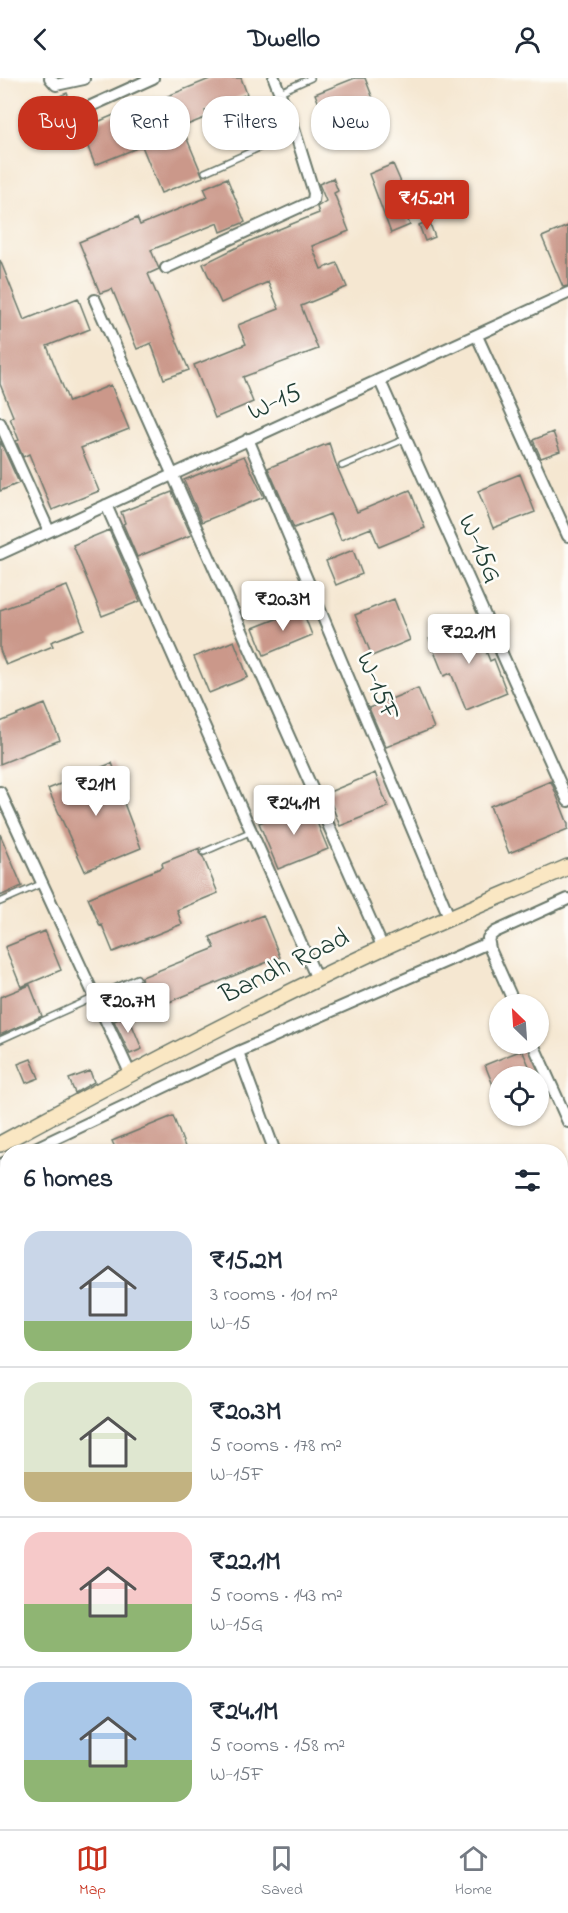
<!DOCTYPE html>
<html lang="en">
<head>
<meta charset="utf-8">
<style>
  :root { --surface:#fff; --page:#f6f6f7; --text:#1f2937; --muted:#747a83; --line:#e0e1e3; --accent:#c8321e }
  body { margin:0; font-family:"Indie Flower",sans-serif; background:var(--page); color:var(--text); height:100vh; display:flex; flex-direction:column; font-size:22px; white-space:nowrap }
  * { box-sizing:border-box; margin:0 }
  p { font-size:20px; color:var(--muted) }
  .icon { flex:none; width:33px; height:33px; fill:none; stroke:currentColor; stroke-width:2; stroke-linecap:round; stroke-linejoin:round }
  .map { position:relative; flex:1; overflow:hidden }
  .drawer { position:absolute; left:0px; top:1066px; width:568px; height:686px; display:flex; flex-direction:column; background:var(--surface); border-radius:24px 24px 0 0; box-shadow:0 2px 4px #0004 }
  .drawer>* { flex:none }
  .hud { position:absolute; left:18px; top:18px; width:532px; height:54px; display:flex; gap:12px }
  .needle { width:39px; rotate:335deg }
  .tools { position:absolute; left:489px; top:916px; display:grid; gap:12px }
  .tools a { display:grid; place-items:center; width:60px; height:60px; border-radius:50%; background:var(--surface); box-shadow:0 2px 4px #0004; font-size:30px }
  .price { position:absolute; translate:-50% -51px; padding:0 14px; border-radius:6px; background:#fff; color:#222; font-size:20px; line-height:39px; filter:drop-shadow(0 2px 3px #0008) }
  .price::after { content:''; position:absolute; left:50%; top:36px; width:18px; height:14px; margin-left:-9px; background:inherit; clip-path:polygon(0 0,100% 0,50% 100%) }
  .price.on { background:var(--accent); color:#fff }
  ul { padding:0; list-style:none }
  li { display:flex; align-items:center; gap:18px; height:150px; padding:0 24px }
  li+li { border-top:2px solid var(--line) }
  li span { display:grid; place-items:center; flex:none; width:168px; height:120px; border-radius:18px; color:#555 }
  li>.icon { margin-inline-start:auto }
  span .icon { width:72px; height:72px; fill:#fffc; stroke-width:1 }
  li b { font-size:26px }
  h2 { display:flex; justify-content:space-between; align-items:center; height:72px; padding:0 24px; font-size:26px }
  .tag { padding:0 21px; border-radius:24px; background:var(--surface); box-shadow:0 2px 4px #0004; font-size:21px; line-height:54px }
  .tag.on { background:var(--accent); color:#fff }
  header { display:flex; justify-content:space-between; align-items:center; height:78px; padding:0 24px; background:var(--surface); font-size:27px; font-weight:700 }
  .tabs { display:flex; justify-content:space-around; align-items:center; height:84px; border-top:2px solid var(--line); background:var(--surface); font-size:16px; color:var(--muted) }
  .tabs a { display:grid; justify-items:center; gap:3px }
  .tabs .on { color:var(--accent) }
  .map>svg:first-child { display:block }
  .building { fill:#cb988a }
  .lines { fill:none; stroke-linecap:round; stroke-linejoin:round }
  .lane-casing { stroke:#6a786b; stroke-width:8 }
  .street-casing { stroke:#6a786b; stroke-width:14 }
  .secondary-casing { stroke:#6a786b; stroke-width:18 }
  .lane { stroke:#fff; stroke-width:5 }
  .street { stroke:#fff; stroke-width:10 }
  .secondary { stroke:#fae7c3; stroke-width:15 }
  .labels { text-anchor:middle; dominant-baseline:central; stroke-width:5; stroke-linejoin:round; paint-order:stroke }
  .street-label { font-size:27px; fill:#1f3d34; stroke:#fdfcf7 }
</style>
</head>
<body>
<header><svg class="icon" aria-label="back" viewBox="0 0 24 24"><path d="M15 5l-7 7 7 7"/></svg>Dwello<svg class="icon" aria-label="person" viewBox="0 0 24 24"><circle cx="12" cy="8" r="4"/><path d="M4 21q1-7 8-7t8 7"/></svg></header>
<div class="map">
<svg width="568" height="1751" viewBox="0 0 568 1751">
  <rect width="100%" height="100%" fill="#fdfcf7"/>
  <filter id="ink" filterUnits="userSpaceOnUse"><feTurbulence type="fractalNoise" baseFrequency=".0167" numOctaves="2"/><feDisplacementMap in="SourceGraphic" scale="12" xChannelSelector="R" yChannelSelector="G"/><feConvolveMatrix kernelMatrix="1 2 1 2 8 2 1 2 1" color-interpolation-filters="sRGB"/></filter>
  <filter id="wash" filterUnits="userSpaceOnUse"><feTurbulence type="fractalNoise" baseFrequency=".008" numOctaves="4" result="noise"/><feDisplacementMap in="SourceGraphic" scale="24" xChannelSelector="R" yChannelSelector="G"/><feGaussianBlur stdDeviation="1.35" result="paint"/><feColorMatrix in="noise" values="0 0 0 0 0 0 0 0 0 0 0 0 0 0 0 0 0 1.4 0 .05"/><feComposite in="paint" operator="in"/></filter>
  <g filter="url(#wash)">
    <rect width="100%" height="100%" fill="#f5e7d1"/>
    <g id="blocks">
      <!-- building -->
      <path class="building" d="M 212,0 L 241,0 L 247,16 L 205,33 L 207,39 L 182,49 L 203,99 L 161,115 L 142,68 L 95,87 L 81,51 L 135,28 L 136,31 Z
        M 355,0 L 365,0 L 379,36 L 331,55 L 315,16 Z
        M 67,15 L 79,43 L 57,51 L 45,24 Z
        M 393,86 L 403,109 L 395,112 L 410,147 L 391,155 L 369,96 Z
        M 227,100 L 245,144 L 221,154 L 218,145 L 151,172 L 159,191 L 148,196 L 189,292 L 164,301 L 151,265 L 137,271 L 112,211 L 100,215 L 79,164 L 137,140 L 140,147 L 208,119 L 204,110 Z
        M 333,100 L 338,113 L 334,115 L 349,153 L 312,168 L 321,191 L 337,185 L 347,209 L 301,228 L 318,271 L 243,299 L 253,324 L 215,340 L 194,287 L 246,266 L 238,247 L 279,231 L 268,204 L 221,225 L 203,186 L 252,162 L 319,135 L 317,129 L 326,123 L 319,106 Z
        M 429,143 L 435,159 L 425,163 L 419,147 Z
        M 568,148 L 568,208 L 563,209 L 542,159 Z
        M 0,182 L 24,242 L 78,220 L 90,251 L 47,268 L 69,324 L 111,307 L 129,351 L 81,370 L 99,413 L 52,432 L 29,376 L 23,379 L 16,363 L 19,362 L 10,340 L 13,338 L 0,306 Z
        M 553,354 L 560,373 L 541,380 L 533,362 Z
        M 0,363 L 19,405 L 0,413 Z
        M 329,365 L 337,389 L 357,434 L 410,412 L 425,450 L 379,469 L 371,450 L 341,462 L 330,436 L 294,450 L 268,390 Z
        M 244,378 L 264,419 L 202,444 L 184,402 Z
        M 520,396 L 535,434 L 493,450 L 478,413 Z
        M 172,414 L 191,457 L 137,479 L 123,446 L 125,445 L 121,434 Z
        M 109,452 L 140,523 L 102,538 L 73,467 Z
        M 353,472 L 362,496 L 336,507 L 326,483 Z
        M 67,508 L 84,551 L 51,564 L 53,568 L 6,587 L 0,572 L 0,532 Z
        M 394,521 L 410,562 L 372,578 L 355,537 Z
        M 302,531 L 312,557 L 264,577 L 253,550 Z
        M 474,543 L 490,583 L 494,581 L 507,615 L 466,632 L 451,595 L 444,598 L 429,561 Z
        M 234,563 L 248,599 L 209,615 L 194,579 Z
        M 418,610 L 434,650 L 386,669 L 369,630 Z
        M 45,626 L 60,662 L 0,686 L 0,644 Z
        M 112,685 L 122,711 L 119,712 L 141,770 L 85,793 L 48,711 Z
        M 375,695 L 388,729 L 340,748 L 327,715 Z
        M 551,703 L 568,746 L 568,751 L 509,775 L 490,728 Z
        M 309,725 L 328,771 L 278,791 L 259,745 Z
        M 0,756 L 22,808 L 0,818 Z
        M 200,770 L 199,775 L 203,779 L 218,815 L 177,832 L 182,846 L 113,874 L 102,847 L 100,848 L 88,820 L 163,789 L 162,785 Z
        M 263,837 L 280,879 L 152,931 L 141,903 L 142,899 L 215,870 L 210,859 Z
        M 45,853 L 61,892 L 21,909 L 5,869 Z
        M 30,907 L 42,938 L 0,957 L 0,919 Z
        M 128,937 L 142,971 L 130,976 L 114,943 Z
        M 522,972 L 534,999 L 500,999 L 499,1022 L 485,987 Z
        M 31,981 L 39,1000 L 26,1005 L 18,986 Z
        M 90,993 L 94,1004 L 75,1015 L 69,1001 Z
        M 173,1038 L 187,1074 L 117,1074 L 112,1063 Z"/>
    </g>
  </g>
  <g filter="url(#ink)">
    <use href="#blocks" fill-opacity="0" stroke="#6a786b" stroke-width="1.5"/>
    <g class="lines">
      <defs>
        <path id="lane" d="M 280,14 L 311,0
          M 205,94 L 295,54
          M 342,388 L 405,361
          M 204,774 L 252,753
          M 0,824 L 43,805
          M 0,962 L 137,900
          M 0,1356 L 8,1373"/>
        <path id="street" d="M 50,0 L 56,7 L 84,1
          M 91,28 L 153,0
          M 166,190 L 313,123 L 314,115 L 295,54 L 274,0
          M 95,222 L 383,870
          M 477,258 L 568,458
          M 380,303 L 568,723
          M 0,345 L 49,453
          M 248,361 L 450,841
          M 106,427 L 317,901
          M 0,476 L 568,215
          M 0,714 L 130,995
          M 515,927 L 490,871 L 488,860 L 495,854 L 568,821
          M 533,966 L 568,1044
          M 238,974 L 275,1074
          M 27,1074 L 238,974 L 488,865
          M 0,1087 L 8,1083
          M 561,1361 L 568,1362
          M 0,1482 L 8,1482
          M 0,1635 L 8,1632
          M 358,1744 L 361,1751
          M 459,1744 L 462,1751
          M 554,1744 L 557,1751"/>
        <path id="secondary" d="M 0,1066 C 125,998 251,931 380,871 C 442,842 506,816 568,789"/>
      </defs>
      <!-- lane casing -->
      <use href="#lane" class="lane-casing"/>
      <!-- street casing -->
      <use href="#street" class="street-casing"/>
      <!-- secondary casing -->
      <use href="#secondary" class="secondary-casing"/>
      <!-- lane -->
      <use href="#lane" class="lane"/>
      <!-- street -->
      <use href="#street" class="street"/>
      <!-- secondary -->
      <use href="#secondary" class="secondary"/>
    </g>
  </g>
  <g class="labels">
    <!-- street labels -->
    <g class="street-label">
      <text transform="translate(275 325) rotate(-24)">W-15</text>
      <text transform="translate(479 471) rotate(66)">W-15G</text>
      <text transform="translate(377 609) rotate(67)">W-15F</text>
      <text transform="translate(285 889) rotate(-26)">Bandh Road</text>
    </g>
  </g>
</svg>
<div class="tools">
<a><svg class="needle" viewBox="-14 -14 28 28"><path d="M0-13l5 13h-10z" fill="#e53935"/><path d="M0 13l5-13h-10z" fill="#747a83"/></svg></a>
<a><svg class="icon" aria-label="locate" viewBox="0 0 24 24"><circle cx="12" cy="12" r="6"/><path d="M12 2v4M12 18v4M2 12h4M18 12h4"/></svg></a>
</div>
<b class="price on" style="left:427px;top:153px">₹15.2M</b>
<b class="price" style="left:283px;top:554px">₹20.3M</b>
<b class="price" style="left:469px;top:587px">₹22.1M</b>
<b class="price" style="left:96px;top:739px">₹21M</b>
<b class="price" style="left:294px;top:758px">₹24.1M</b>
<b class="price" style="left:128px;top:956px">₹20.7M</b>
<div class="hud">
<a class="tag on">Buy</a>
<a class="tag">Rent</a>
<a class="tag">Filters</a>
<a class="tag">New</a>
</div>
<section class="drawer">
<h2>6 homes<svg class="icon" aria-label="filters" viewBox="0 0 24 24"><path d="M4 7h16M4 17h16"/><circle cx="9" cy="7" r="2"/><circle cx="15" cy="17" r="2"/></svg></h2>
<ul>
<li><span style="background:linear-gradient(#c9d6e8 75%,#8fb573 0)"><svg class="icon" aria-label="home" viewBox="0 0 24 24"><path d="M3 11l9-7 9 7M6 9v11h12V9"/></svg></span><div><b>₹15.2M</b><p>3 rooms · 101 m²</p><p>W-15</p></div></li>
<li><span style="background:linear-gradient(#dfe7d0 75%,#c2b280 0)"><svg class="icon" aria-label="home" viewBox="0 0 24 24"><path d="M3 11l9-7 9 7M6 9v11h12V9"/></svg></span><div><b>₹20.3M</b><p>5 rooms · 178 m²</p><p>W-15F</p></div></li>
<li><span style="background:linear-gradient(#f6c9c9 60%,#8fb573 0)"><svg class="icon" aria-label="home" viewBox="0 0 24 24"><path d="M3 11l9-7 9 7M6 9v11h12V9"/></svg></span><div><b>₹22.1M</b><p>5 rooms · 143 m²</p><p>W-15G</p></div></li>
<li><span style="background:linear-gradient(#a9c7e8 65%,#8fb573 0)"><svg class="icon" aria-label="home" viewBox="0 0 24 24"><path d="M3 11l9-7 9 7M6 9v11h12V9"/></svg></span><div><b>₹24.1M</b><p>5 rooms · 158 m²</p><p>W-15F</p></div></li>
</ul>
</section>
</div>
<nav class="tabs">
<a class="on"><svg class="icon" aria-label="map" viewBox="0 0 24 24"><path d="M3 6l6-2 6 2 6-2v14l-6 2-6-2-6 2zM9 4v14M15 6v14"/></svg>Map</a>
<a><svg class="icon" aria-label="saved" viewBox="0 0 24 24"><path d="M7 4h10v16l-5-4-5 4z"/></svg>Saved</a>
<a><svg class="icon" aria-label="home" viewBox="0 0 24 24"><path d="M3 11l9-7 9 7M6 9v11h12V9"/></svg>Home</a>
</nav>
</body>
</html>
